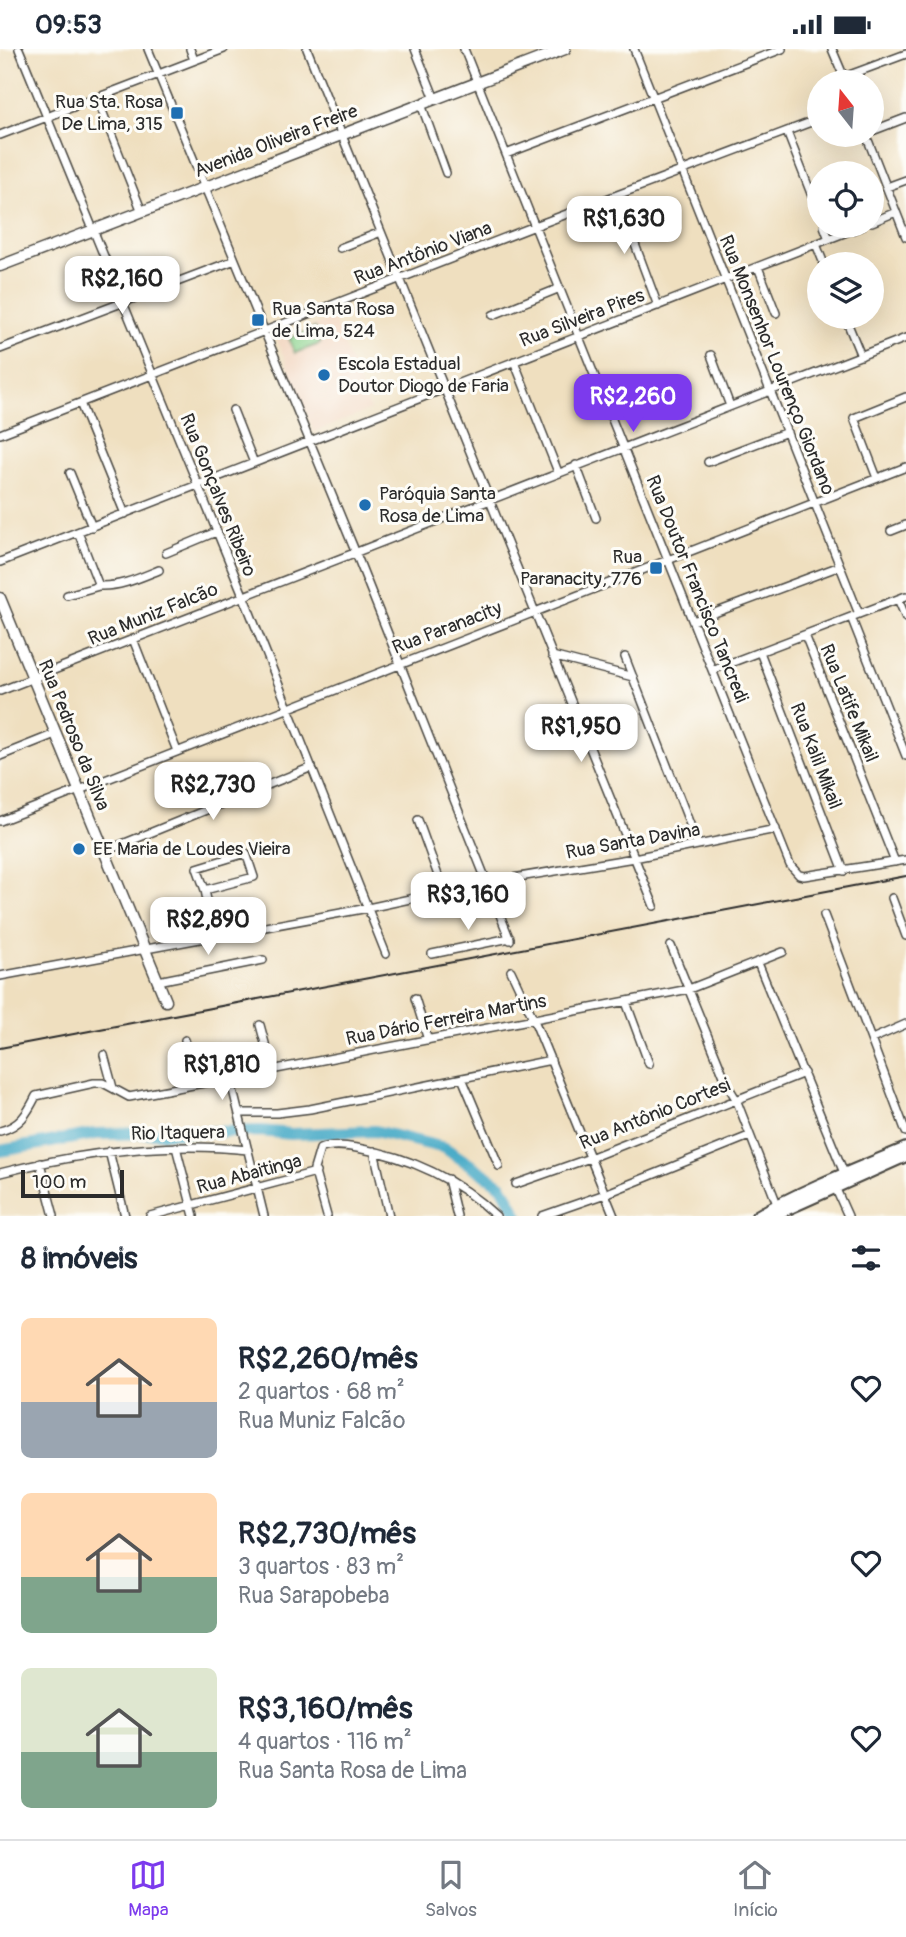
<!DOCTYPE html>
<html lang="pt">
<head>
<meta charset="utf-8">
<style>
  :root { --surface:#fff; --page:#f6f6f7; --text:#1f2937; --muted:#747a83; --line:#e0e1e3; --accent:#7c3aed }
  body { margin:0; font-family:Pangolin,sans-serif; background:var(--page); color:var(--text); height:100vh; display:flex; flex-direction:column; font-size:26px; white-space:nowrap }
  * { box-sizing:border-box; margin:0 }
  p { font-size:23px; color:var(--muted) }
  .icon { flex:none; width:38px; height:38px; fill:none; stroke:currentColor; stroke-width:2; stroke-linecap:round; stroke-linejoin:round }
  .map { position:relative; height:1167px; overflow:hidden }
  .panel { display:flex; flex-direction:column; background:var(--surface); flex:1 }
  .panel>* { flex:none }
  .needle { width:46px; rotate:343deg }
  .fabs { position:absolute; left:807px; top:21px; display:grid; gap:14px }
  .fabs a { display:grid; place-items:center; width:77px; height:77px; border-radius:50%; background:var(--surface); box-shadow:0 7px 28px #0002; font-size:35px }
  .scale { position:absolute; left:21px; bottom:18px; width:103px; box-sizing:border-box; padding-left:7px; border:4px solid #2b2b2b; border-top:0; font-size:19px; line-height:24px; white-space:nowrap; color:#2b2b2b; -webkit-text-stroke:5px #fdfcf7; paint-order:stroke }
  .price { position:absolute; translate:-50% -60px; padding:0 16px; border-radius:14px; background:#fff; color:#222; font-size:23px; line-height:46px; filter:drop-shadow(0 2px 4px #0008) }
  .price::after { content:''; position:absolute; left:50%; top:42px; width:21px; height:16px; margin-left:-10px; background:inherit; clip-path:polygon(0 0,100% 0,50% 100%) }
  .price.active { background:var(--accent); color:#fff }
  ul { padding:0; list-style:none }
  li { display:flex; align-items:center; gap:21px; height:175px; padding:0 21px }
  li span { display:grid; place-items:center; flex:none; width:196px; height:140px; border-radius:10px; color:#555 }
  li>.icon { margin-inline-start:auto }
  span .icon { width:84px; height:84px; fill:#fffc; stroke-width:1 }
  li b { font-size:30px }
  h2 { display:flex; justify-content:space-between; align-items:center; height:84px; padding:0 21px; font-size:30px }
  .status { display:flex; justify-content:space-between; align-items:center; height:49px; padding:0 35px; background:var(--surface); direction:ltr }
  .status svg { height:19px; fill:currentColor }
  .menu { display:flex; justify-content:space-around; align-items:center; height:98px; border-top:2px solid var(--line); background:var(--surface); font-size:19px; color:var(--muted) }
  .menu a { display:grid; justify-items:center; gap:4px }
  .menu .active { color:var(--accent) }
  .map>svg:first-child { display:block }
  .built { fill:#f2d4be }
  .pitch { fill:#8bd38e; stroke:#5b7f5c; stroke-width:2 }
  .lines { fill:none; stroke-linecap:round; stroke-linejoin:round }
  .river { stroke:#48abc7; stroke-width:12 }
  .street-casing { stroke:#484641; stroke-width:10 }
  .secondary-casing { stroke:#484641; stroke-width:13 }
  .primary-casing { stroke:#484641; stroke-width:14 }
  .street { stroke:#fff; stroke-width:7 }
  .secondary { stroke:#fff; stroke-width:10 }
  .primary { stroke:#fff; stroke-width:10 }
  .rail { stroke:#2b2b2b; stroke-width:2 }
  .poi-dot { fill:#1f6fb2; stroke:#fdfcf7; stroke-width:2.5 }
  .labels { text-anchor:middle; dominant-baseline:central; stroke-width:6; stroke-linejoin:round; paint-order:stroke }
  .poi-label { font-size:19px; fill:#2b2b2b; stroke:#fdfcf7; text-anchor:start }
  .street-label { font-size:19px; fill:#2b2b2b; stroke:#fdfcf7 }
</style>
</head>
<body>
<div class="status"><b>09:53</b><svg viewBox="0 0 49 12"><path d="M0 12V9h3v3zM5 12V6h3v6zM10 12V3h3v9zM15 12V0h3v12zM26 1h20v11H26zM47 4h2v5h-2z"/></svg></div>
<div class="map">
<svg width="906" height="1167" viewBox="0 0 906 1167">
  <rect width="100%" height="100%" fill="#fdfcf7"/>
  <filter id="ink" filterUnits="userSpaceOnUse"><feTurbulence type="fractalNoise" baseFrequency=".0143" numOctaves="2"/><feDisplacementMap in="SourceGraphic" scale="14" xChannelSelector="R" yChannelSelector="G"/><feConvolveMatrix kernelMatrix="1 2 1 2 8 2 1 2 1" color-interpolation-filters="sRGB"/></filter>
  <filter id="wash" filterUnits="userSpaceOnUse"><feTurbulence type="fractalNoise" baseFrequency=".00686" numOctaves="4" result="noise"/><feDisplacementMap in="SourceGraphic" scale="28" xChannelSelector="R" yChannelSelector="G"/><feGaussianBlur stdDeviation="1.57" result="paint"/><feColorMatrix in="noise" values="0 0 0 0 0 0 0 0 0 0 0 0 0 0 0 0 0 1.4 0 .05"/><feComposite in="paint" operator="in"/></filter>
  <g filter="url(#wash)">
    <rect width="100%" height="100%" fill="#efdfbf"/>
    <!-- built -->
    <path class="built" d="M 333,269 L 370,361 L 314,383 L 277,291 Z"/>
    <!-- pitch -->
    <path class="pitch" d="M 315,279 L 320,295 L 295,304 L 289,289 Z"/>
    <g class="lines">
      <!-- river -->
      <path class="river" d="M 0,1102 L 95,1085 L 261,1082 L 291,1085 L 375,1082 L 445,1099 L 502,1137 L 518,1167"/>
    </g>
  </g>
  <g filter="url(#ink)">
    <g class="lines">
      <defs>
        <path id="street" d="M 19,0 L 243,546 L 386,905
          M 148,0 L 355,502 L 510,891
          M 190,0 L 194,11
          M 307,0 L 654,857
          M 415,0 L 435,50
          M 464,0 L 790,816 L 799,826 L 804,827 L 906,811
          M 634,0 L 859,565
          M 832,0 L 846,33
          M 844,28 L 906,5
          M 97,49 L 142,163
          M 421,55 L 446,124
          M 872,82 L 906,69
          M 787,83 L 819,165
          M 0,86 L 224,0
          M 866,86 L 906,188
          M 506,105 L 782,0
          M 887,138 L 906,131
          M 617,147 L 658,257
          M 872,173 L 896,163
          M 824,177 L 829,190
          M 816,195 L 824,215
          M 340,199 L 381,183
          M 758,218 L 776,264
          M 493,266 L 560,239
          M 845,268 L 861,307
          M 0,300 L 235,211
          M 711,306 L 730,357
          M 514,312 L 558,423
          M 80,354 L 125,465
          M 606,356 L 641,343
          M 233,361 L 254,414
          M 0,385 L 535,177 L 819,70
          M 708,413 L 787,383
          M 576,416 L 596,469
          M 70,424 L 92,478
          M 877,429 L 854,369 L 906,348
          M 891,482 L 906,476
          M 78,483 L 99,537 C 120,538 139,529 159,521
          M 166,504 L 216,483
          M 0,513 L 862,177
          M 67,546 L 99,537
          M 898,550 L 906,569
          M 851,568 L 906,707
          M 693,572 L 840,517
          M 805,586 L 895,813
          M 133,590 L 177,702
          M 760,603 L 844,822
          M 552,607 L 633,628
          M 625,608 L 698,796
          M 712,621 L 906,547
          M 0,642 L 906,289
          M 0,707 L 55,685
          M 418,771 L 444,843
          M 0,772 L 906,418
          M 103,803 L 312,718
          M 205,841 L 254,828 L 246,804 L 197,819 L 205,841 L 214,888
          M 892,849 L 906,887
          M 824,866 L 906,1083
          M 671,897 L 728,1037 L 736,1050 L 777,1155
          M 432,905 L 510,889
          M 758,914 L 844,1124
          M 511,922 L 534,971 L 614,1167
          M 0,927 L 368,859 L 489,833 L 634,809 L 776,780
          M 158,932 L 263,911
          M 415,949 L 428,991
          M 626,953 L 649,1015
          M 260,976 L 272,1020
          M 872,990 L 906,975
          M 185,991 L 198,1035
          M 104,1006 L 113,1039
          M 230,1029 L 264,1167
          M 462,1029 L 499,1117
          M 240,1064 L 277,1064 L 310,1060 L 551,1011
          M 0,1082 C 20,1077 27,1065 36,1047 L 94,1034 L 103,1034 L 129,1048 L 230,1029 L 689,940 L 783,903
          M 176,1098 L 194,1167
          M 109,1102 L 125,1167
          M 374,1102 L 389,1167
          M 40,1114 L 54,1167
          M 0,1124 C 82,1103 164,1092 248,1101
          M 448,1130 L 457,1167
          M 516,1135 L 590,1109 L 804,1024
          M 835,1138 L 848,1167
          M 150,1167 L 316,1123
          M 327,1167 L 314,1120 L 320,1100 C 331,1095 345,1097 357,1099 C 410,1108 457,1130 496,1167
          M 542,1167 L 605,1145 L 749,1087"/>
        <path id="secondary" d="M 0,217 L 565,0
          M 0,549 L 166,952"/>
        <path id="primary" d="M 757,1167 C 804,1140 856,1120 906,1099
          M 772,1167 L 906,1107"/>
      </defs>
      <!-- street casing -->
      <use href="#street" class="street-casing"/>
      <!-- secondary casing -->
      <use href="#secondary" class="secondary-casing"/>
      <!-- primary casing -->
      <use href="#primary" class="primary-casing"/>
      <!-- street -->
      <use href="#street" class="street"/>
      <!-- secondary -->
      <use href="#secondary" class="secondary"/>
      <!-- primary -->
      <use href="#primary" class="primary"/>
      <!-- rail -->
      <path class="rail" d="M 0,999 L 906,827"/>
    </g>
  </g>
  <!-- markers -->
  <g class="poi-dot">
    <rect x="170" y="57" width="14" height="14" rx="3.5"/>
    <rect x="251" y="264" width="14" height="14" rx="3.5"/>
    <circle cx="324" cy="326" r="7"/>
    <circle cx="365" cy="456" r="7"/>
    <rect x="649" y="512" width="14" height="14" rx="3.5"/>
    <circle cx="79" cy="800" r="7"/>
  </g>
  <g class="labels">
    <!-- poi labels -->
    <g class="poi-label">
      <text x="163" y="53" text-anchor="end">Rua Sta. Rosa<tspan x="163" dy="22">De Lima, 315</tspan></text>
      <text x="272" y="260">Rua Santa Rosa<tspan x="272" dy="22">de Lima, 524</tspan></text>
      <text x="338" y="315">Escola Estadual<tspan x="338" dy="22">Doutor Diogo de Faria</tspan></text>
      <text x="379" y="445">Paróquia Santa<tspan x="379" dy="22">Rosa de Lima</tspan></text>
      <text x="642" y="508" text-anchor="end">Rua<tspan x="642" dy="22">Paranacity, 776</tspan></text>
      <text x="93" y="800">EE Maria de Loudes Vieira</text>
    </g>
    <!-- street labels -->
    <g class="street-label">
      <text transform="translate(276 92) rotate(-21)">Avenida Oliveira Freire</text>
      <text transform="translate(423 204) rotate(-21)">Rua Antônio Viana</text>
      <text transform="translate(582 269) rotate(-21)">Rua Silveira Pires</text>
      <text transform="translate(777 316) rotate(68)">Rua Monsenhor Lourenço Giordano</text>
      <text transform="translate(218 446) rotate(68)">Rua Gonçalves Ribeiro</text>
      <text transform="translate(697 540) rotate(68)">Rua Doutor Francisco Tancredi</text>
      <text transform="translate(153 565) rotate(-22)">Rua Muniz Falcão</text>
      <text transform="translate(447 579) rotate(-21)">Rua Paranacity</text>
      <text transform="translate(849 654) rotate(68)">Rua Latife Mikail</text>
      <text transform="translate(74 686) rotate(68)">Rua Pedroso da Silva</text>
      <text transform="translate(816 707) rotate(69)">Rua Kalil Mikail</text>
      <text transform="translate(633 792) rotate(-10)">Rua Santa Davina</text>
      <text transform="translate(446 971) rotate(-11)">Rua Dário Ferreira Martins</text>
      <text transform="translate(655 1065) rotate(-22)">Rua Antônio Cortesi</text>
      <text transform="translate(178 1084) rotate(-1)">Rio Itaquera</text>
      <text transform="translate(249 1125) rotate(-15)">Rua Abaitinga</text>
    </g>
  </g>
</svg>
<div class="fabs">
<a><svg class="needle" viewBox="-14 -14 28 28"><path d="M0-13l5 13h-10z" fill="#e53935"/><path d="M0 13l5-13h-10z" fill="#747a83"/></svg></a>
<a><svg class="icon" aria-label="locate" viewBox="0 0 24 24"><circle cx="12" cy="12" r="6"/><path d="M12 2v4M12 18v4M2 12h4M18 12h4"/></svg></a>
<a><svg class="icon" aria-label="layers" viewBox="0 0 24 24"><path d="M12 4l9 5-9 5-9-5zM3 14l9 5 9-5"/></svg></a>
</div>
<div class="scale">100 m</div>
<b class="price" style="left:624px;top:207px">R$1,630</b>
<b class="price" style="left:122px;top:267px">R$2,160</b>
<b class="price active" style="left:633px;top:385px">R$2,260</b>
<b class="price" style="left:581px;top:715px">R$1,950</b>
<b class="price" style="left:213px;top:773px">R$2,730</b>
<b class="price" style="left:468px;top:883px">R$3,160</b>
<b class="price" style="left:208px;top:908px">R$2,890</b>
<b class="price" style="left:222px;top:1053px">R$1,810</b>
</div>
<section class="panel">
<h2>8 imóveis<svg class="icon" aria-label="filters" viewBox="0 0 24 24"><path d="M4 7h16M4 17h16"/><circle cx="9" cy="7" r="2"/><circle cx="15" cy="17" r="2"/></svg></h2>
<ul>
<li><span style="background:linear-gradient(#ffd9b3 60%,#9aa5b1 0)"><svg class="icon" aria-label="home" viewBox="0 0 24 24"><path d="M3 11l9-7 9 7M6 9v11h12V9"/></svg></span><div><b>R$2,260/mês</b><p>2 quartos · 68 m²</p><p>Rua Muniz Falcão</p></div><svg class="icon" aria-label="heart" viewBox="0 0 24 24"><path d="M12 20l-8-8c-3-5 5-10 8-4 3-6 11-1 8 4z"/></svg></li>
<li><span style="background:linear-gradient(#ffd9b3 60%,#7fa58c 0)"><svg class="icon" aria-label="home" viewBox="0 0 24 24"><path d="M3 11l9-7 9 7M6 9v11h12V9"/></svg></span><div><b>R$2,730/mês</b><p>3 quartos · 83 m²</p><p>Rua Sarapobeba</p></div><svg class="icon" aria-label="heart" viewBox="0 0 24 24"><path d="M12 20l-8-8c-3-5 5-10 8-4 3-6 11-1 8 4z"/></svg></li>
<li><span style="background:linear-gradient(#dfe7d0 60%,#7fa58c 0)"><svg class="icon" aria-label="home" viewBox="0 0 24 24"><path d="M3 11l9-7 9 7M6 9v11h12V9"/></svg></span><div><b>R$3,160/mês</b><p>4 quartos · 116 m²</p><p>Rua Santa Rosa de Lima</p></div><svg class="icon" aria-label="heart" viewBox="0 0 24 24"><path d="M12 20l-8-8c-3-5 5-10 8-4 3-6 11-1 8 4z"/></svg></li>
</ul>
</section>
<nav class="menu">
<a class="active"><svg class="icon" aria-label="map" viewBox="0 0 24 24"><path d="M3 6l6-2 6 2 6-2v14l-6 2-6-2-6 2zM9 4v14M15 6v14"/></svg>Mapa</a>
<a><svg class="icon" aria-label="saved" viewBox="0 0 24 24"><path d="M7 4h10v16l-5-4-5 4z"/></svg>Salvos</a>
<a><svg class="icon" aria-label="home" viewBox="0 0 24 24"><path d="M3 11l9-7 9 7M6 9v11h12V9"/></svg>Início</a>
</nav>
</body>
</html>
